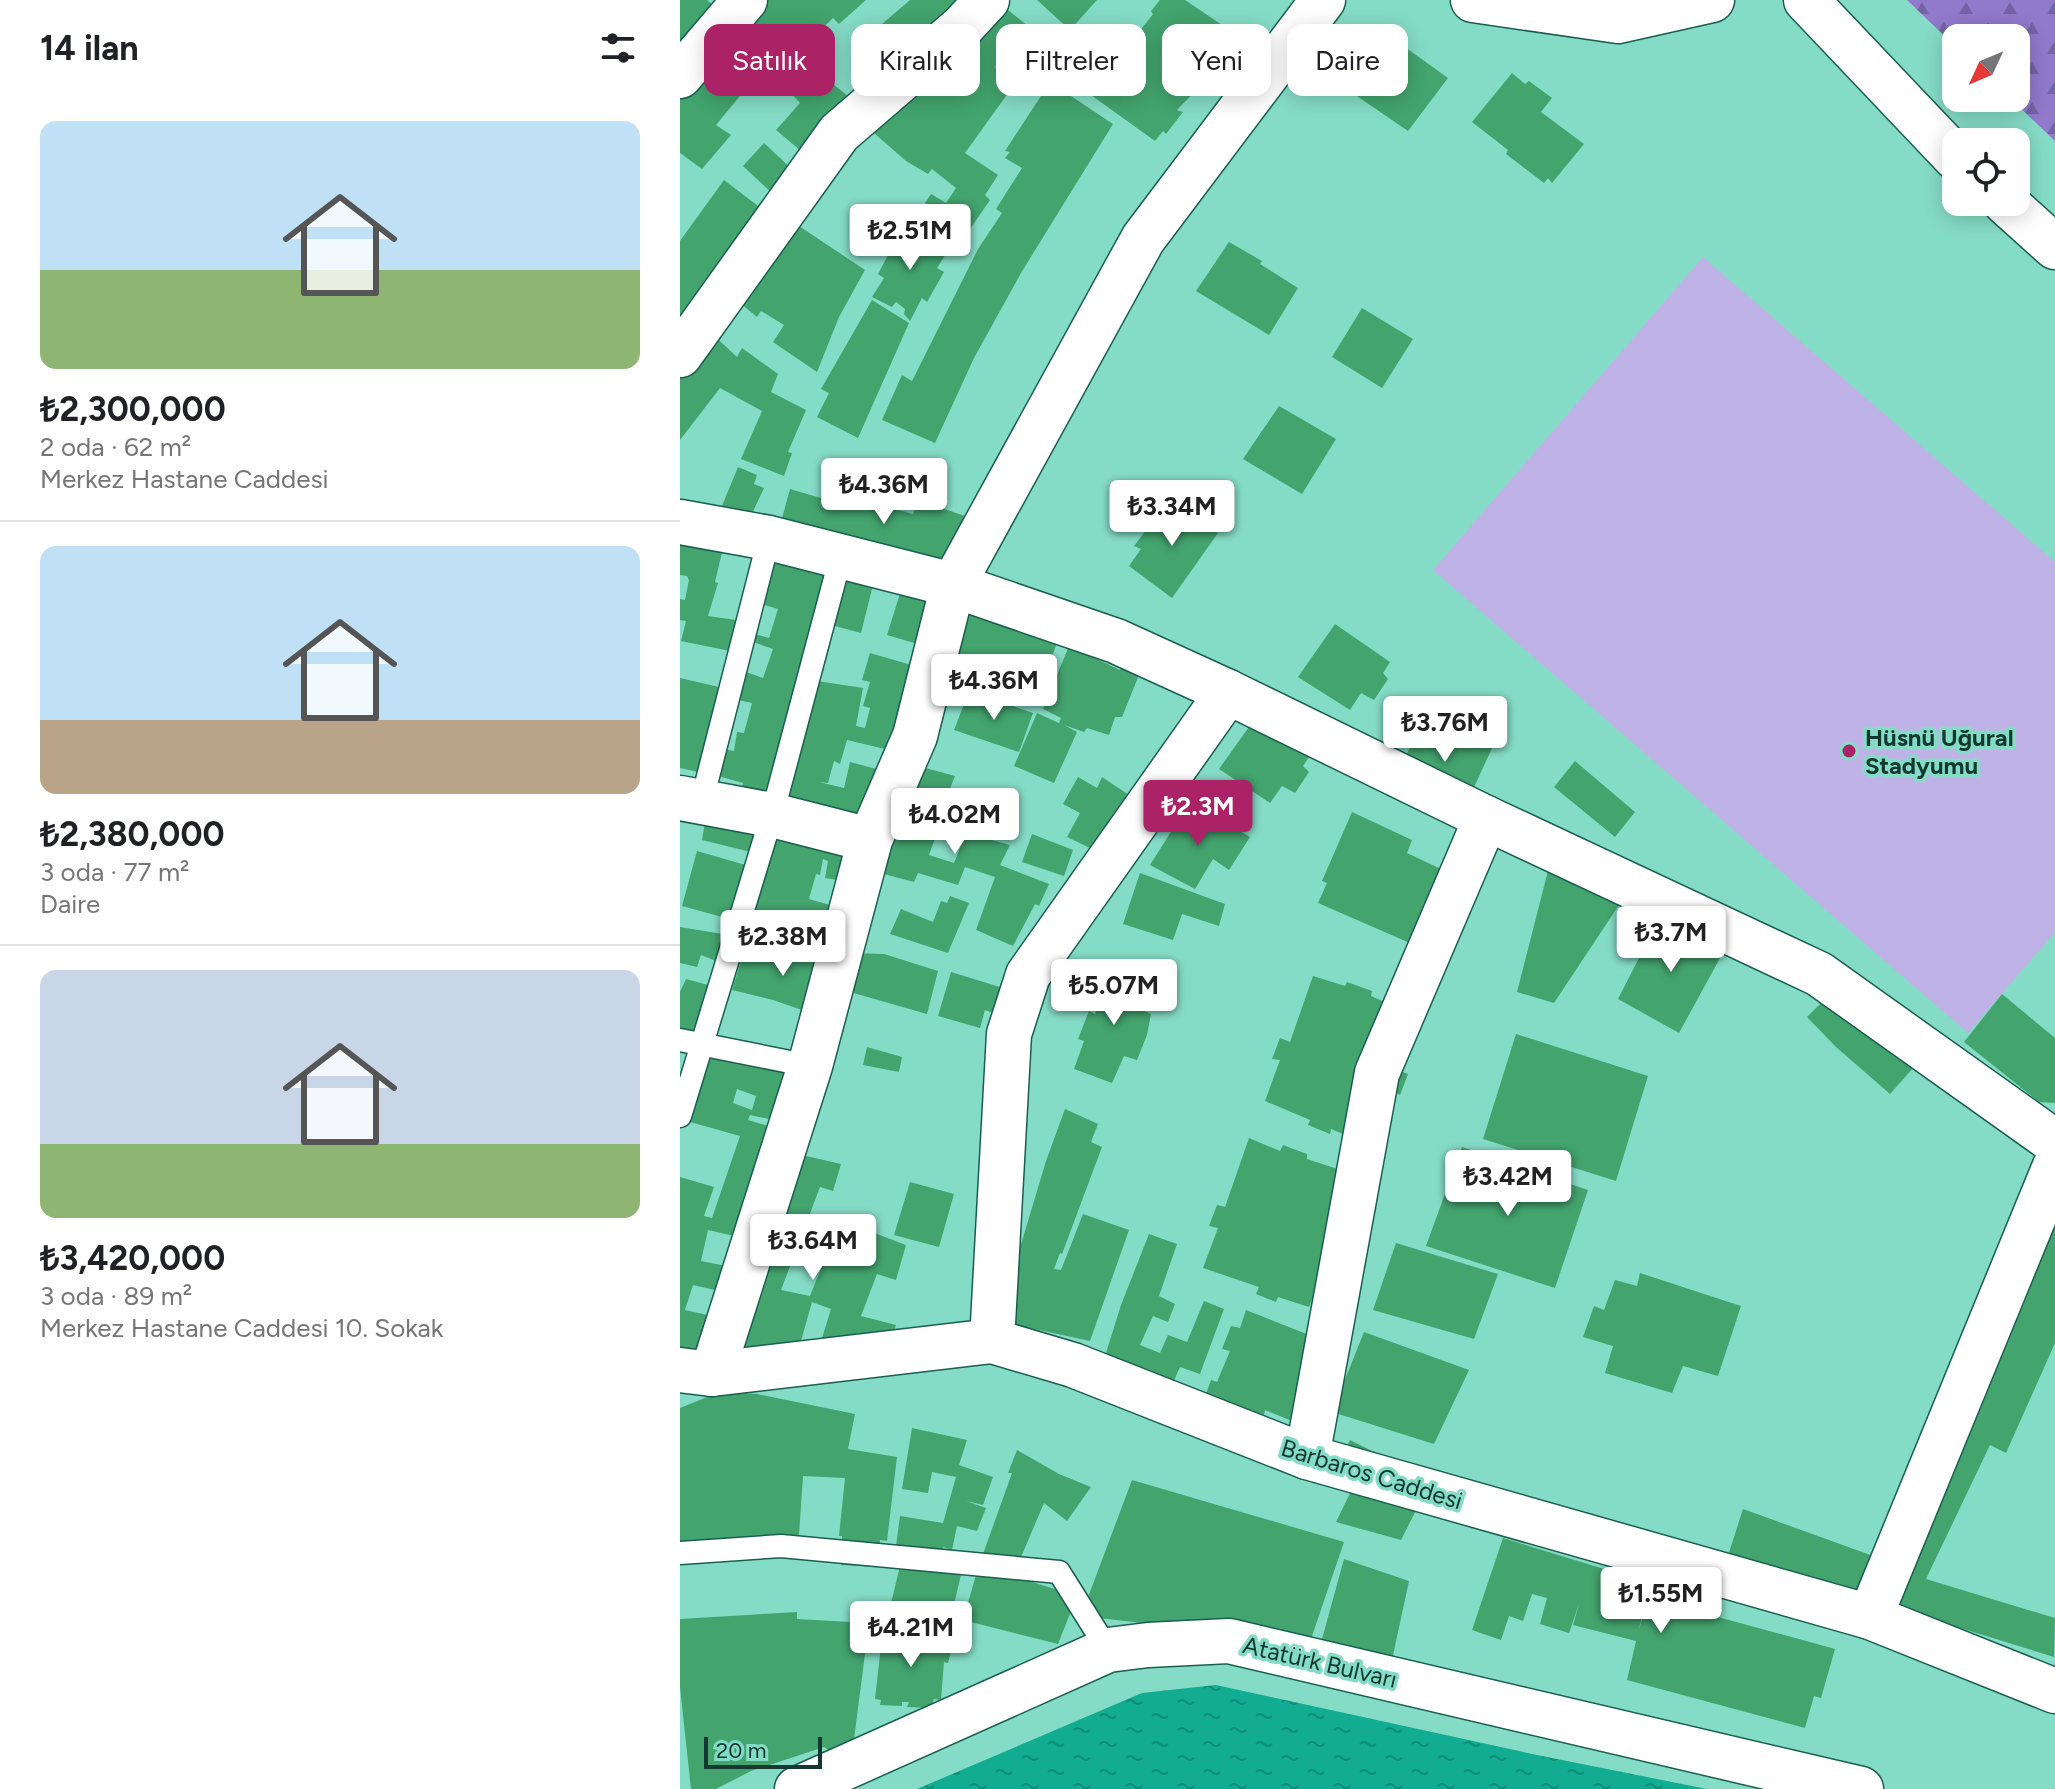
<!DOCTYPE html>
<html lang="tr">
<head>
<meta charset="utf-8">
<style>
  :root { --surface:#fff; --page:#f6f6f6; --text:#202124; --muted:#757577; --line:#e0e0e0; --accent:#ab2266 }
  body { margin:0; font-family:Figtree,sans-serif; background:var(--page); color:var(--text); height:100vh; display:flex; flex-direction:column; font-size:30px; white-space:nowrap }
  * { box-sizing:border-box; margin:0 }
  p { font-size:26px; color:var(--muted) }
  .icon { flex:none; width:44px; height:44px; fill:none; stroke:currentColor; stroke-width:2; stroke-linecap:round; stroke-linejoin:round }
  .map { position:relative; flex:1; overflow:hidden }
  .side { display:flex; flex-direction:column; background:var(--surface); width:680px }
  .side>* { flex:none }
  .guide { position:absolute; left:24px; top:24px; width:760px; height:72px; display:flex; gap:16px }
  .needle { width:52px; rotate:226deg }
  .fabs { position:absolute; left:1262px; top:24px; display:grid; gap:16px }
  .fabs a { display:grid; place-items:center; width:88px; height:88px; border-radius:16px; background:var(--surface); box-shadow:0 4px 20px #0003; font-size:40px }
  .scale { position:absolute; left:24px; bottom:20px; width:118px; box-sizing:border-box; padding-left:8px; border:4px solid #133830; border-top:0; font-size:22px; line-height:28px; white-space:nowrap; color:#133830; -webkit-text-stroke:6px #85dcc6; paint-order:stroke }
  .price { position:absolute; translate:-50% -68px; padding:0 18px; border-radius:8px; background:#fff; color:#222; font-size:26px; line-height:52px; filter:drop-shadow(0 2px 4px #0008) }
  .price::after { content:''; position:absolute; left:50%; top:48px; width:24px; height:18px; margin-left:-12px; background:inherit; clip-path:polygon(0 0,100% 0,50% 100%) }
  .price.selected { background:var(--accent); color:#fff }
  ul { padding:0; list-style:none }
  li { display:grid; align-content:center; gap:16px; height:424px; padding:0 40px }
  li+li { border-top:2px solid var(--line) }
  li span { display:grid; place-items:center; height:248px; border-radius:16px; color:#555 }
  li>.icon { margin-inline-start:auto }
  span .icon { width:144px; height:144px; fill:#fffc; stroke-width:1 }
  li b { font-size:34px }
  h2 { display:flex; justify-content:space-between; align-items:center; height:96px; padding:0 40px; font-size:34px }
  .pill { padding:0 28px; border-radius:16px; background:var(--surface); box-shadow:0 4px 20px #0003; font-size:28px; line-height:72px }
  .pill.selected { background:var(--accent); color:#fff }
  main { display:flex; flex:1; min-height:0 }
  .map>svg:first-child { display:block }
  .forest { fill:url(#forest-firs) }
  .pitch { fill:#bfb2e6 }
  .water { fill:url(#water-ripples) }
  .building { fill:#43a46e; fill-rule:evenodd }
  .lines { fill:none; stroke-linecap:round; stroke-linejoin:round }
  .lane-casing { stroke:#185f50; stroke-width:25 }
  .street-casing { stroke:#185f50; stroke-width:47 }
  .secondary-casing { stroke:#185f50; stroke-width:47 }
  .primary-casing { stroke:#185f50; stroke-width:47 }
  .lane { stroke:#fff; stroke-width:22 }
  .street { stroke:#fff; stroke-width:44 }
  .secondary { stroke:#fff; stroke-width:44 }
  .primary { stroke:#fff; stroke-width:44 }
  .poi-dot { fill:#ab2266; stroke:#85dcc6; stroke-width:3 }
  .labels { text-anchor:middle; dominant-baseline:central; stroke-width:7; stroke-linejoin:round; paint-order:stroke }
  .poi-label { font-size:24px; font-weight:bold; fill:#133830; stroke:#85dcc6; text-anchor:start }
  .street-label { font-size:24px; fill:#133830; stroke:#85dcc6 }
</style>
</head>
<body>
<main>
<section class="side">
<h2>14 ilan<svg class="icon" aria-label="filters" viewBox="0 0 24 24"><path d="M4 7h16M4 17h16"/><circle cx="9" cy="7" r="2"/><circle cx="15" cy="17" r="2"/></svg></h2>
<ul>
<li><span style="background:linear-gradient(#bfe0f5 60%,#8fb573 0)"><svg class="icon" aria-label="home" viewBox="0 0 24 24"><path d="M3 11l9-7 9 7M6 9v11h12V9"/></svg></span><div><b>₺2,300,000</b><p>2 oda · 62 m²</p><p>Merkez Hastane Caddesi</p></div></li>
<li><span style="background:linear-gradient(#bfe0f5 70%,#b9a48a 0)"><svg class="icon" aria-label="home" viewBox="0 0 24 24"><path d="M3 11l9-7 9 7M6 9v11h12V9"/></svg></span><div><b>₺2,380,000</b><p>3 oda · 77 m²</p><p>Daire</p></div></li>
<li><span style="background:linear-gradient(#c9d6e8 70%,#8fb573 0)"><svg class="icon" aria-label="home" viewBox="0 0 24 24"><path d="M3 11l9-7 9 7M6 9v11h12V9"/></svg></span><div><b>₺3,420,000</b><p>3 oda · 89 m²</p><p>Merkez Hastane Caddesi 10. Sokak</p></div></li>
</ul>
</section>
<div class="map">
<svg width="1375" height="1789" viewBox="0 0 1375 1789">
  <defs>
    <pattern id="forest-firs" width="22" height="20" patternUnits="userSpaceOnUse" patternTransform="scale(2)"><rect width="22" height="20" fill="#9179cb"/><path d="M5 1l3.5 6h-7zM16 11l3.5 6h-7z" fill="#7564a5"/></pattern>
    <pattern id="water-ripples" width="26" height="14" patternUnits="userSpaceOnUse" patternTransform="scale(2)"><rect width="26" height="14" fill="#11ac92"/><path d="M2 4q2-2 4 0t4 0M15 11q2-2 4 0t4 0" fill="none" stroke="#0f8d78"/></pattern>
  </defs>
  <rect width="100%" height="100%" fill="#85dcc6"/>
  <!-- forest -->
  <path class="forest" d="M 1227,0 L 1375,0 L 1375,141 L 1330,98 L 1336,98 L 1336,38 L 1276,38 L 1276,47 Z"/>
  <!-- pitch -->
  <path class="pitch" d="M 1023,257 L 1375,562 L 1375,932 L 1288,1033 L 753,570 Z"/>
  <!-- water -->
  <path class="water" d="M 536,1685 L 857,1755 L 1027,1789 L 237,1789 L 462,1693 Z"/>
  <!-- building -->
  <path class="building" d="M 0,0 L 27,0 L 41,11 L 0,50 Z
    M 78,0 L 186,0 L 159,24 L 153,18 L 129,41 L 116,29 L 103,43 L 98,39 L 77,61 L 88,69 L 73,87 L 69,85 L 36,125 L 51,135 L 22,169 L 0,153 L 0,90 Z
    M 230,0 L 294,0 L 235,58 L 202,24 Z
    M 357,0 L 417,0 L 390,30 Z
    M 480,0 L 505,0 L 554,33 L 548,42 L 552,44 L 540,60 L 537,57 L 519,81 L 522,84 L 497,110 L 503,112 L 486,134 L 483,131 L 475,141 L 404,90 L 411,82 L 408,78 L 425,58 L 429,62 L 431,58 L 438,62 L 446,51 L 443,48 L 453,35 L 455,37 L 473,14 L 471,11 Z
    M 322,5 L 349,27 L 315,67 L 336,82 L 285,153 L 318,175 L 305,195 L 310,200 L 288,232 L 245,203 L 251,194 L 266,203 L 276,188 L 252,169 L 248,174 L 226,161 L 186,126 Z
    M 693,24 L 768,78 L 728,131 L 652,79 Z
    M 134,69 L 173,100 L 127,156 L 96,130 L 120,103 L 113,95 Z
    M 832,73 L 845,84 L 849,81 L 872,98 L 861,112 L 904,144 L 872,183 L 868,178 L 864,183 L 826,154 L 828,150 L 792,122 Z
    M 370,82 L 433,124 L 341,273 L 294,358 L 255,443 L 202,420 L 222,375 L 232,381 L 298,249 L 322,213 L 316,209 L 342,168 L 325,158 L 330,152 L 325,151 Z
    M 84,143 L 115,172 L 95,196 L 63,166 Z
    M 44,180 L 82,209 L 0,329 L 0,241 Z
    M 107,218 L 185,270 L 159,317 L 137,372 L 93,342 L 104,325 L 81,311 L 77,317 L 49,294 Z
    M 223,227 L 267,252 L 257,268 L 264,272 L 247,302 L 242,298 L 230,321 L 224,314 L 225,309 L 216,302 L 212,307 L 192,297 L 204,278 L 198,274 Z
    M 549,242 L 582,261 L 580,264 L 618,288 L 589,335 L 516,291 Z
    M 192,300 L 229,323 L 178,438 L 137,417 L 149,393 L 141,389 Z
    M 682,308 L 733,339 L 702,388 L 652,357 Z
    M 28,330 L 57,357 L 62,348 L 98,374 L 91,392 L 126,410 L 108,452 L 112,453 L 104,476 L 61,459 L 82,411 L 40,388 L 0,440 L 0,366 Z
    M 599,406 L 656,439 L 622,494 L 563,459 Z
    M 58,467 L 77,475 L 74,484 L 84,488 L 70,518 L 39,513 Z
    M 110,489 L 158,503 L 161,494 L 171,498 L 173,493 L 192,500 L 192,503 L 233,514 L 238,500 L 294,519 L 276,570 L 101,522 Z
    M 490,499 L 538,533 L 492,598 L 449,566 L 461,549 L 454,546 Z
    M 0,535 L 44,544 L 35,582 L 38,583 L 28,616 L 63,621 L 55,652 L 1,641 L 6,621 L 0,620 L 0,599 L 5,600 L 9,580 L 7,576 L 0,575 Z
    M 93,553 L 150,569 L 136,619 L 132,618 L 124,648 L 127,648 L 84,807 L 59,803 L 63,783 L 38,776 L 43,749 L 54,751 L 57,732 L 64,733 L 72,703 L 58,700 L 66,672 L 83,678 L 93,649 L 70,641 L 71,633 L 89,638 L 98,609 L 81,604 Z
    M 166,570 L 195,577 L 181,633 L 151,625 Z
    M 223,584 L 254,594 L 241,645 L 207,635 Z
    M 275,599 L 381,631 L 357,700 L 301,680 L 299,688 L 253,676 Z
    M 655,624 L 710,662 L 703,673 L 708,679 L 694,700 L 681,693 L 670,710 L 618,677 Z
    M 389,646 L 440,670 L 443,660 L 461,670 L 442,717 L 435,717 L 429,735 L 407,728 L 404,732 L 384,725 L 397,732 L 374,783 L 334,766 L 357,713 L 379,723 L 381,718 L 363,709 Z
    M 190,653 L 235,666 L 209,750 L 167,740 L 160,764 L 154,761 L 148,783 L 139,782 L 164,788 L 170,762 L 204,771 L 191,821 L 104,805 L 137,681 L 183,688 L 176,726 L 185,728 L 190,708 L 183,706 L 190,682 L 182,680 Z
    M 0,678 L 39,687 L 23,773 L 0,768 Z
    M 289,691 L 353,713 L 339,752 L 274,730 Z
    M 576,717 L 631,754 L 623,766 L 629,772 L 615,793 L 602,786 L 590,803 L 539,769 Z
    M 765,722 L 813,746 L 784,809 L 714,779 L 742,724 L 760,733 Z
    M 895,761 L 955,812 L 935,837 L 874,787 Z
    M 227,763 L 275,776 L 266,799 L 252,794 L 247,812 L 256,815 L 253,828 L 258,830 L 249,855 L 274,863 L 286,833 L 330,845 L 320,865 L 369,884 L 359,906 L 355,904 L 333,946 L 296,930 L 315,877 L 285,867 L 278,885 L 238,873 L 234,882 L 196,872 Z
    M 398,777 L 417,788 L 422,777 L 449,795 L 410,848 L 387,837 L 400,813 L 383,804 Z
    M 504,811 L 522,822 L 528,813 L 570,837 L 549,870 L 533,859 L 515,889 L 470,865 Z
    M 672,812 L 732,840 L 727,853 L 778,877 L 746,950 L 638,903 L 647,883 L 642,881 Z
    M 26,816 L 79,828 L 71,852 L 22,840 Z
    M 96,830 L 184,846 L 177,883 L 145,878 L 148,861 L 143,859 L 140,875 L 136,874 L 129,899 L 167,910 L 156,944 L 70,922 Z
    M 352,834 L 393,850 L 384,876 L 342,862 Z
    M 17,851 L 69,866 L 53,920 L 2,906 Z
    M 870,863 L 939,905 L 874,1003 L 837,992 Z
    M 460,873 L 545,904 L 539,926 L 502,914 L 493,940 L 443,924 Z
    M 270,896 L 289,903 L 268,953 L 210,934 L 221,909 L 253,922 L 261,901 L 267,903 Z
    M 981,915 L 1045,949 L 999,1033 L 938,999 Z
    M 0,927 L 48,935 L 41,963 L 21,955 L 17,967 L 0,963 Z
    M 67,942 L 154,967 L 139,1016 L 93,1000 L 52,990 Z
    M 172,953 L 204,954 L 258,971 L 247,1014 L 163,990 Z
    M 427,968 L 470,984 L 459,1009 L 471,1014 L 467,1035 L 457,1060 L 444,1056 L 432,1083 L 394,1069 L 404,1041 L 398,1039 L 409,1011 L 415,1014 L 423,993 L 418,991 Z
    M 271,972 L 333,991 L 324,1017 L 305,1010 L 300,1028 L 258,1016 Z
    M 633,976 L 665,986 L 667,982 L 692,991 L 691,996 L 743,1019 L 723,1072 L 728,1074 L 720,1095 L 714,1092 L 691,1146 L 651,1129 L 650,1134 L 628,1125 L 630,1120 L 585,1101 L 600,1060 L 592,1059 L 600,1038 L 610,1042 Z
    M 6,979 L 32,986 L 18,1036 L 0,1031 L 0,992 Z
    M 1322,994 L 1375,1038 L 1375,1103 L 1359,1102 L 1284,1042 Z
    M 1149,995 L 1234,1067 L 1210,1094 L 1156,1047 L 1127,1017 Z
    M 836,1034 L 968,1076 L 936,1181 L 803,1139 Z
    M 187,1047 L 222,1057 L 219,1072 L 183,1065 Z
    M 27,1051 L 120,1074 L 104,1122 L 70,1115 L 68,1120 L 102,1130 L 67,1239 L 28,1230 L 21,1261 L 56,1268 L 48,1293 L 13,1285 L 5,1310 L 41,1318 L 30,1358 L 0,1356 L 0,1177 L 34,1187 L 24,1216 L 32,1218 L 60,1136 L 10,1122 L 18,1099 L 16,1098 ZM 57,1089 L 76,1096 L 72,1110 L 53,1103 Z
    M 385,1109 L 418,1124 L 411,1142 L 422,1147 L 382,1254 L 380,1253 L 374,1269 L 381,1270 L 403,1214 L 449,1230 L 410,1341 L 318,1321 L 366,1161 Z
    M 569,1138 L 600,1151 L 603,1145 L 627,1154 L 627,1159 L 682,1177 L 629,1307 L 598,1297 L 596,1302 L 576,1294 L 579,1287 L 523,1268 L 538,1228 L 529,1226 L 537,1205 L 545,1207 Z
    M 782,1147 L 908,1190 L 875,1288 L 746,1246 Z
    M 113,1153 L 161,1164 L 153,1191 L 140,1187 L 101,1290 L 130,1296 L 144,1261 L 140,1259 L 146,1245 L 164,1252 L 173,1225 L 226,1245 L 216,1280 L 197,1274 L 181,1316 L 216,1325 L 203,1369 L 138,1351 L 151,1309 L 132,1302 L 113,1369 L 42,1354 Z
    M 230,1182 L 274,1194 L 259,1247 L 214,1235 Z
    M 1375,1207 L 1375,1343 L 1326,1453 L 1310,1445 L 1246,1579 L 1375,1618 L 1374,1657 L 1196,1602 Z
    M 469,1234 L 497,1244 L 479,1296 L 495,1304 L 488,1322 L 473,1316 L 460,1345 L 480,1353 L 488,1335 L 507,1342 L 524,1301 L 544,1309 L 520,1374 L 500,1367 L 487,1396 L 421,1369 L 441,1305 Z
    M 716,1243 L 818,1274 L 794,1339 L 693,1310 Z
    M 960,1273 L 1061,1306 L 1038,1376 L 1003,1366 L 992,1393 L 925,1373 L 933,1346 L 903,1337 L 914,1306 L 924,1310 L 935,1280 L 957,1286 Z
    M 566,1310 L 644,1341 L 612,1421 L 585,1410 L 584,1415 L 526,1394 L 531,1380 L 537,1382 L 550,1351 L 542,1349 L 551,1326 L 560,1328 Z
    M 684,1332 L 789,1370 L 754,1444 L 652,1412 Z
    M 31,1391 L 77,1394 L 175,1414 L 168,1449 L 217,1457 L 207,1541 L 200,1540 L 198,1567 L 161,1565 L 162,1536 L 159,1536 L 165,1478 L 123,1476 L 119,1535 L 0,1544 L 0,1408 L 32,1395 Z
    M 232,1428 L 287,1440 L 279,1465 L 313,1477 L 303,1505 L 286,1501 L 306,1508 L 297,1531 L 277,1526 L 272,1550 L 263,1547 L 262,1552 L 285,1558 L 271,1617 L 211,1603 L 221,1562 L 214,1561 L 220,1516 L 263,1523 L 276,1477 L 252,1472 L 248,1493 L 222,1489 Z
    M 670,1440 L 690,1450 L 754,1475 L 721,1540 L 656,1522 L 676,1481 L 656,1470 Z
    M 337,1450 L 379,1474 L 411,1487 L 387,1521 L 364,1503 L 333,1576 L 397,1596 L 378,1644 L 283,1620 L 298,1568 L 332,1473 L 328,1473 Z
    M 452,1480 L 664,1542 L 630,1642 L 401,1616 Z
    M 1063,1509 L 1196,1557 L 1177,1599 L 1046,1562 Z
    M 823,1538 L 970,1583 L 959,1629 L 969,1598 L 1155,1649 L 1141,1698 L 1134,1696 L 1125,1728 L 947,1680 L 956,1641 L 893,1625 L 899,1604 L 889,1633 L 860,1624 L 867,1598 L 852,1594 L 843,1621 L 829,1616 L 821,1640 L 792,1630 Z
    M 664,1559 L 729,1581 L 712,1660 L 642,1639 Z
    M 117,1612 L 117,1619 L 189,1623 L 173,1747 L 153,1753 L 144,1747 L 71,1771 L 36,1789 L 11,1789 L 0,1687 L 0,1619 Z
    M 203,1628 L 267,1639 L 268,1643 L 273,1644 L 268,1663 L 264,1662 L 261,1700 L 254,1699 L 250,1708 L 227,1707 L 229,1702 L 222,1702 L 222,1706 L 200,1705 L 201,1700 L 195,1699 Z"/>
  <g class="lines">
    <defs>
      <path id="lane" d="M 22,800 L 89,538
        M 0,1040 L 130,1066
        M 0,1116 L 92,815 L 161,556
        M 0,1553 L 101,1546 L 379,1572 L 428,1650"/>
      <path id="street" d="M 793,0 L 938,21 L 1032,0
        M 0,76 L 65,0
        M 0,355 L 159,133 L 282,27 L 307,0
        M 0,798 L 92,815 L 190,840
        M 312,1341 L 329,1034 L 348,975 L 548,692
        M 32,1374 L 130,1066 L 190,840 L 235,736 L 273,585 L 463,239 L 643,0
        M 627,1457 L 697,1073 L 806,818
        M 1190,1617 L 1375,1166"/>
      <path id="secondary" d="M 0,522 L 89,538 L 273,585 L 436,641 L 548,692 L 806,818 L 1139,974 L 1375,1142
        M 0,1370 L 32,1374 L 312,1341 L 393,1365 L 627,1457 L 1190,1617 L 1375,1691"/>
      <path id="primary" d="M 1126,0 L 1276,158
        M 1325,202 L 1375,247
        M 117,1789 L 428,1650 L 468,1645 L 549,1641 L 1181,1789"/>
    </defs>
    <!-- lane casing -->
    <use href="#lane" class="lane-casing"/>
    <!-- street casing -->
    <use href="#street" class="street-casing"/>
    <!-- secondary casing -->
    <use href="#secondary" class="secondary-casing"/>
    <!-- primary casing -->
    <use href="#primary" class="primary-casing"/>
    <!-- lane -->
    <use href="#lane" class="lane"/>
    <!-- street -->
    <use href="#street" class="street"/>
    <!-- secondary -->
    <use href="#secondary" class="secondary"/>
    <!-- primary -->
    <use href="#primary" class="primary"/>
  </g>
  <!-- markers -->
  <circle class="poi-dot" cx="1169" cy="751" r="8"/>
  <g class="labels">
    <!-- poi labels -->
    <g class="poi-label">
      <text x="1185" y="737">Hüsnü Uğural<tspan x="1185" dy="28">Stadyumu</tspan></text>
    </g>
    <!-- street labels -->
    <g class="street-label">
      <text transform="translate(692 1474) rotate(17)">Barbaros Caddesi</text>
      <text transform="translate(640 1662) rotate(13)">Atatürk Bulvarı</text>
    </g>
  </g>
</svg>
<div class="fabs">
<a><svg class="needle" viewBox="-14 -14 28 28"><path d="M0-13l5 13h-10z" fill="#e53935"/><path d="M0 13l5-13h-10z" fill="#757577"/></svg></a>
<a><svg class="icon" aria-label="locate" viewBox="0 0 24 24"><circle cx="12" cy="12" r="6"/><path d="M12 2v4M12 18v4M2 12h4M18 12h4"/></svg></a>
</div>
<div class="scale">20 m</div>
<b class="price" style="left:230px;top:272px">₺2.51M</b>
<b class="price" style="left:204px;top:526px">₺4.36M</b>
<b class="price" style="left:492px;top:548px">₺3.34M</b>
<b class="price" style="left:314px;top:722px">₺4.36M</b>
<b class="price" style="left:765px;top:764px">₺3.76M</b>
<b class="price selected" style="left:518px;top:848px">₺2.3M</b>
<b class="price" style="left:275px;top:856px">₺4.02M</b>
<b class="price" style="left:991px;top:974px">₺3.7M</b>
<b class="price" style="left:103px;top:978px">₺2.38M</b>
<b class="price" style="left:434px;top:1027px">₺5.07M</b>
<b class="price" style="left:828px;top:1218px">₺3.42M</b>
<b class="price" style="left:133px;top:1282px">₺3.64M</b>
<b class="price" style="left:981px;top:1635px">₺1.55M</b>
<b class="price" style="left:231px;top:1669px">₺4.21M</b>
<div class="guide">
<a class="pill selected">Satılık</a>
<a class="pill">Kiralık</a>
<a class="pill">Filtreler</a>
<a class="pill">Yeni</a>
<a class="pill">Daire</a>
</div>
</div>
</main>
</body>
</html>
